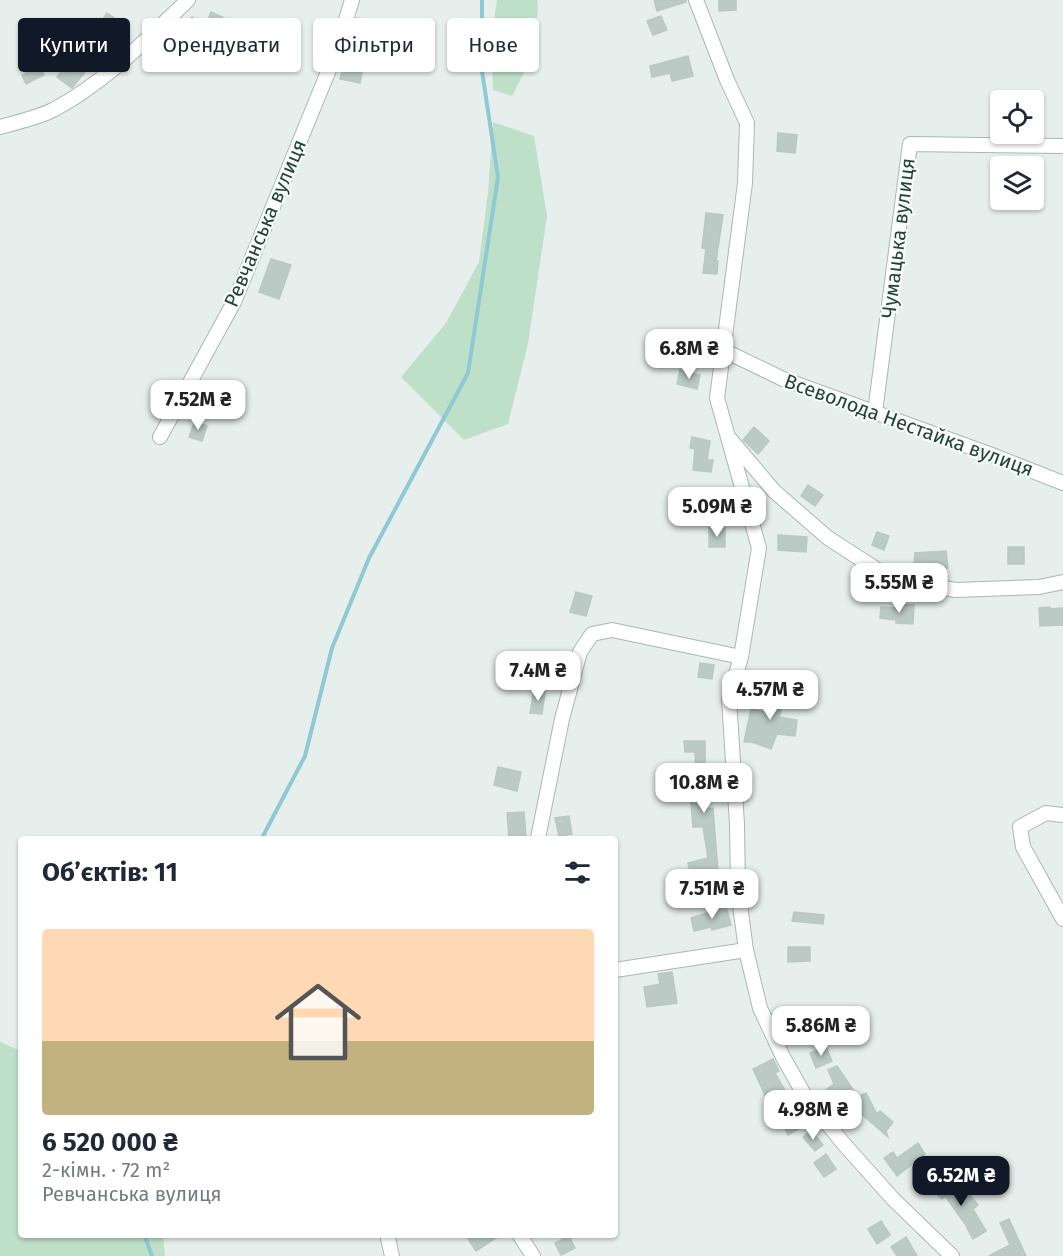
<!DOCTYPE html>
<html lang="uk">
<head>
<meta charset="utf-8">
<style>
  :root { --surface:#fff; --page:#f6f6f7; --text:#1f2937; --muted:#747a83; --accent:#111827 }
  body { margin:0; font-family:"Fira Sans",sans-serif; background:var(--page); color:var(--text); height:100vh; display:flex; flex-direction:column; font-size:22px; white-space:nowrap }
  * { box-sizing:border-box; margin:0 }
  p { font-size:20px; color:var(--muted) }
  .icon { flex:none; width:33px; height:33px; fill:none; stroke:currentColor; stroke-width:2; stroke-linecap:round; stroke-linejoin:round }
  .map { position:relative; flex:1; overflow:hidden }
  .details { position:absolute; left:18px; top:836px; width:600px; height:402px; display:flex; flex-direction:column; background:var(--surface); border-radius:6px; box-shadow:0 2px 4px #0004 }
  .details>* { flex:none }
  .guide { position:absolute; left:18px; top:18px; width:600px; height:54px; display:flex; gap:12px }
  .tools { position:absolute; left:990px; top:90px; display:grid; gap:12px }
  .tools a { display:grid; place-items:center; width:54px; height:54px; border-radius:6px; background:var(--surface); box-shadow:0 2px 4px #0004; font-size:30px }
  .price { position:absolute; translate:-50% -51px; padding:0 14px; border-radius:12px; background:#fff; color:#222; font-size:20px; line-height:39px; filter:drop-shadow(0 2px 3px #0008) }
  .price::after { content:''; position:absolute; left:50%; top:36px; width:18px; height:14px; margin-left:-9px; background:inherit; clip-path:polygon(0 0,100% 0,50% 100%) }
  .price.selected { background:var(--accent); color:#fff }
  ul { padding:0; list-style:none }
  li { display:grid; align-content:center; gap:12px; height:318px; padding:0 24px }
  li span { display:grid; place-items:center; height:186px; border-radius:6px; color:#555 }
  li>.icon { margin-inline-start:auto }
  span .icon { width:108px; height:108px; fill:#fffc; stroke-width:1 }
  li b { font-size:26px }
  h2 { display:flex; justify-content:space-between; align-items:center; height:72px; padding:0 24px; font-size:26px }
  .chip { padding:0 21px; border-radius:6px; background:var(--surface); box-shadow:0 2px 4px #0004; font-size:21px; line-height:54px }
  .chip.selected { background:var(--accent); color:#fff }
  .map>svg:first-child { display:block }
  .green { fill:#bfe0c8 }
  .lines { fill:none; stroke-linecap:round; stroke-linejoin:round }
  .stream { stroke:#8ec9d4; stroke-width:4 }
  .building { fill:#bbcac4; stroke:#b8c9c2; stroke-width:1.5 }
  .minor-casing { stroke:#a8b8b2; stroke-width:16 }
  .minor { stroke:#fff; stroke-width:14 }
  .labels { text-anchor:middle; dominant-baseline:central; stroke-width:4.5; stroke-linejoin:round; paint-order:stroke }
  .street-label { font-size:20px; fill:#24423a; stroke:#f7fbf9 }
</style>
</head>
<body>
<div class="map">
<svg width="1063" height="1256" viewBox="0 0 1063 1256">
  <rect width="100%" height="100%" fill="#e6efeb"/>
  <!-- green -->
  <path class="green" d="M 497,0 L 537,0 L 538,9 L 531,59 L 512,96 L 493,90 L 491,37 Z
    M 493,122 L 534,136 L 547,216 L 528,344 L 508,424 L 464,440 L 401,377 L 446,323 L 479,262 L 488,193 Z
    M 0,1042 L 21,1051 L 21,1234 L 163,1235 L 165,1256 L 0,1256 Z"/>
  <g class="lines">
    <!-- stream -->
    <path class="stream" d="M 262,838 L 305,756 L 332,648 L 369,558 L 468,373 L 498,177 L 482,71 L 482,0
      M 144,1234 L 152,1256"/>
  </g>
  <!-- building -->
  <path class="building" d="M 654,0 L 686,0 L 686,2 L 657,11 Z
    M 719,0 L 736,0 L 736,10 L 719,11 Z
    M 211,12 L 224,18 L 219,31 L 206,25 Z
    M 107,13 L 123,24 L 108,44 L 93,33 Z
    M 661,16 L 667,30 L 653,35 L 647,21 Z
    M 192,17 L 204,26 L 191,40 L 189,38 L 168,60 L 156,47 L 169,34 L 174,39 Z
    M 357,18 L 376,22 L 372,38 L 354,34 Z
    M 688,56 L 693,76 L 672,81 L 670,73 L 652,77 L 650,66 Z
    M 70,60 L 86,71 L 72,88 L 57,77 Z
    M 344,63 L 363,67 L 360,83 L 340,79 Z
    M 40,66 L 44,75 L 26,84 L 22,75 Z
    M 778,133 L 797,135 L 795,153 L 777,151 Z
    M 706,213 L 723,215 L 716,261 L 718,261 L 717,274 L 703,273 L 706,249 L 702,248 Z
    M 271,259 L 291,265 L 279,299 L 259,292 Z
    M 680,370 L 700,375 L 697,389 L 677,384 Z
    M 195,421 L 207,426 L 202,441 L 189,437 Z
    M 754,427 L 769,441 L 758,454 L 743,440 Z
    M 692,437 L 710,441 L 707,460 L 713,460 L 711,472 L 693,470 L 695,449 L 690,448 Z
    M 808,485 L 823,495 L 815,506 L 801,496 Z
    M 709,528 L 725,528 L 725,547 L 709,547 Z
    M 877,532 L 889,536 L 884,550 L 872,545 Z
    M 778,535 L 807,537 L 806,552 L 778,550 Z
    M 1008,547 L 1024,547 L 1024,564 L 1008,564 Z
    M 946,551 L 948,568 L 932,569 L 931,565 L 914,564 L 915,553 Z
    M 576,592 L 592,596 L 586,616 L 570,612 Z
    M 897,604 L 914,605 L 913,624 L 896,623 L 896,620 L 880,618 L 881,607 L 897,608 Z
    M 1050,607 L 1050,609 L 1063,608 L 1063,625 L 1040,626 L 1039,608 Z
    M 700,663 L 714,665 L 712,679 L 698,677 Z
    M 773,685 L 787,689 L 779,717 L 797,720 L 795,736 L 777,734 L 771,749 L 752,742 L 744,742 L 751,709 L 765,712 Z
    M 534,690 L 545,692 L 542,714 L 530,713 Z
    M 684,741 L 705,741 L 705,769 L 719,768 L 719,780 L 707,781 L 707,809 L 713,808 L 719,884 L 703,885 L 702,871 L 691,874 L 688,863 L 708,858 L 703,827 L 693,827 L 690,791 L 697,791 L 695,752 L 685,752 Z
    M 498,767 L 521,772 L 517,791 L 494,785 Z
    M 524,812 L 526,837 L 509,838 L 507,813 Z
    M 569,816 L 572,834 L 559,836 L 555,818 Z
    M 726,907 L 731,925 L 712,930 L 711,927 L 694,931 L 691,918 Z
    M 794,912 L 824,915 L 823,924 L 792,921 Z
    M 788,947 L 810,947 L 810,961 L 788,962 Z
    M 672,972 L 677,1003 L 647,1007 L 644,987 L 660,984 L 658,974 Z
    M 845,1013 L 852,1034 L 836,1039 L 830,1018 Z
    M 826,1047 L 832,1061 L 816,1068 L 810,1053 Z
    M 773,1059 L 779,1071 L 775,1073 L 787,1094 L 769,1104 L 753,1069 Z
    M 837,1066 L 858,1097 L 866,1093 L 877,1114 L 880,1111 L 893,1122 L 886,1131 L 888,1137 L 859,1112 L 853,1115 L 844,1098 L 837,1103 L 827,1089 L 834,1084 L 828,1070 Z
    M 793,1115 L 799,1129 L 788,1135 L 781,1120 Z
    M 811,1131 L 823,1145 L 815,1151 L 803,1137 Z
    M 918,1143 L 925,1154 L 897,1176 L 884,1158 L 893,1152 L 897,1158 Z
    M 826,1154 L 836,1169 L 824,1177 L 814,1163 Z
    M 936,1174 L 962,1200 L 970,1195 L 978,1205 L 973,1209 L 986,1231 L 973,1239 L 967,1228 L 968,1228 L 945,1196 L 942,1199 L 934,1191 L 938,1187 L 932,1178 Z
    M 1009,1219 L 1026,1256 L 989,1256 L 1010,1245 L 1000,1223 Z
    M 881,1221 L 890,1235 L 877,1244 L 868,1229 Z
    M 475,1234 L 502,1234 L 476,1251 L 468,1239 Z
    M 569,1236 L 575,1248 L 561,1255 L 555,1243 Z
    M 906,1237 L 917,1256 L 897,1256 L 891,1247 Z"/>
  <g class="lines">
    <defs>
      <path id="minor" d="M 696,0 L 727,80 L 747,123 L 745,183 L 717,398 L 759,548 L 741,657 L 729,699 L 737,824 L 738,890 L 746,950 L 760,1008 L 783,1057 L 805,1096 L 843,1143 L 893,1199 L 952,1256
        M 0,127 C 17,122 37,118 53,110 C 104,83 146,40 188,0
        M 723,350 L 783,379 L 992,455 L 1063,483
        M 875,412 L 910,144 L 1063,146
        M 160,437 L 234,302 L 335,55 L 352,0
        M 730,439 L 774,491 L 828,538 L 893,580 L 956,590 L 1039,587 L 1063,582
        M 1063,815 L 1046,813 L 1020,827 L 1023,847 L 1063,919
        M 538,838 L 562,719 L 580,652 L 592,634 L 612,630 L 741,657
        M 615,970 L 746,950
        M 387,1234 L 392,1256
        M 519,1234 L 533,1256"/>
    </defs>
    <!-- minor casing -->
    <use href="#minor" class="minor-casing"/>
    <!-- minor -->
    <use href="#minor" class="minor"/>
  </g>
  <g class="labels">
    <!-- street labels -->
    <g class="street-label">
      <text transform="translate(265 223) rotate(-67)">Ревчанська вулиця</text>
      <text transform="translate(898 238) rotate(-83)">Чумацька вулиця</text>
      <text transform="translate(909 425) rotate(20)">Всеволода Нестайка вулиця</text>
    </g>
  </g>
</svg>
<div class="tools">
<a><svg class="icon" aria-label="locate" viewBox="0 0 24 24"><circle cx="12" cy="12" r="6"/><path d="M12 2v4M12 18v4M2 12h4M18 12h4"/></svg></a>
<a><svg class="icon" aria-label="layers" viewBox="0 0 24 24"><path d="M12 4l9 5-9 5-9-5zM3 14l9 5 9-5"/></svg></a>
</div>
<b class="price" style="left:689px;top:380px">6.8M ₴</b>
<b class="price" style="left:198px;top:431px">7.52M ₴</b>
<b class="price" style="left:717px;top:538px">5.09M ₴</b>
<b class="price" style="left:899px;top:614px">5.55M ₴</b>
<b class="price" style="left:538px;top:702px">7.4M ₴</b>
<b class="price" style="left:770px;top:721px">4.57M ₴</b>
<b class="price" style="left:704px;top:814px">10.8M ₴</b>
<b class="price" style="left:712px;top:920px">7.51M ₴</b>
<b class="price" style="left:821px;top:1057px">5.86M ₴</b>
<b class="price" style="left:813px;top:1141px">4.98M ₴</b>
<b class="price selected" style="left:961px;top:1207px">6.52M ₴</b>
<div class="guide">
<a class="chip selected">Купити</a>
<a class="chip">Орендувати</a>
<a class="chip">Фільтри</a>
<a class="chip">Нове</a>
</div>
<section class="details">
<h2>Об’єктів: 11<svg class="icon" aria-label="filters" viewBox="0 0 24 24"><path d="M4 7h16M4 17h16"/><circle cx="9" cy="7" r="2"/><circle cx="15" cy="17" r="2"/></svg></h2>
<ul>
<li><span style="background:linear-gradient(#ffd9b3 60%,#c2b280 0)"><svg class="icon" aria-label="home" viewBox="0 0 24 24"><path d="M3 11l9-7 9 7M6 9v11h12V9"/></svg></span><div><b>6 520 000 ₴</b><p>2-кімн. · 72 m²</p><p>Ревчанська вулиця</p></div></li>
</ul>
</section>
</div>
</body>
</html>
